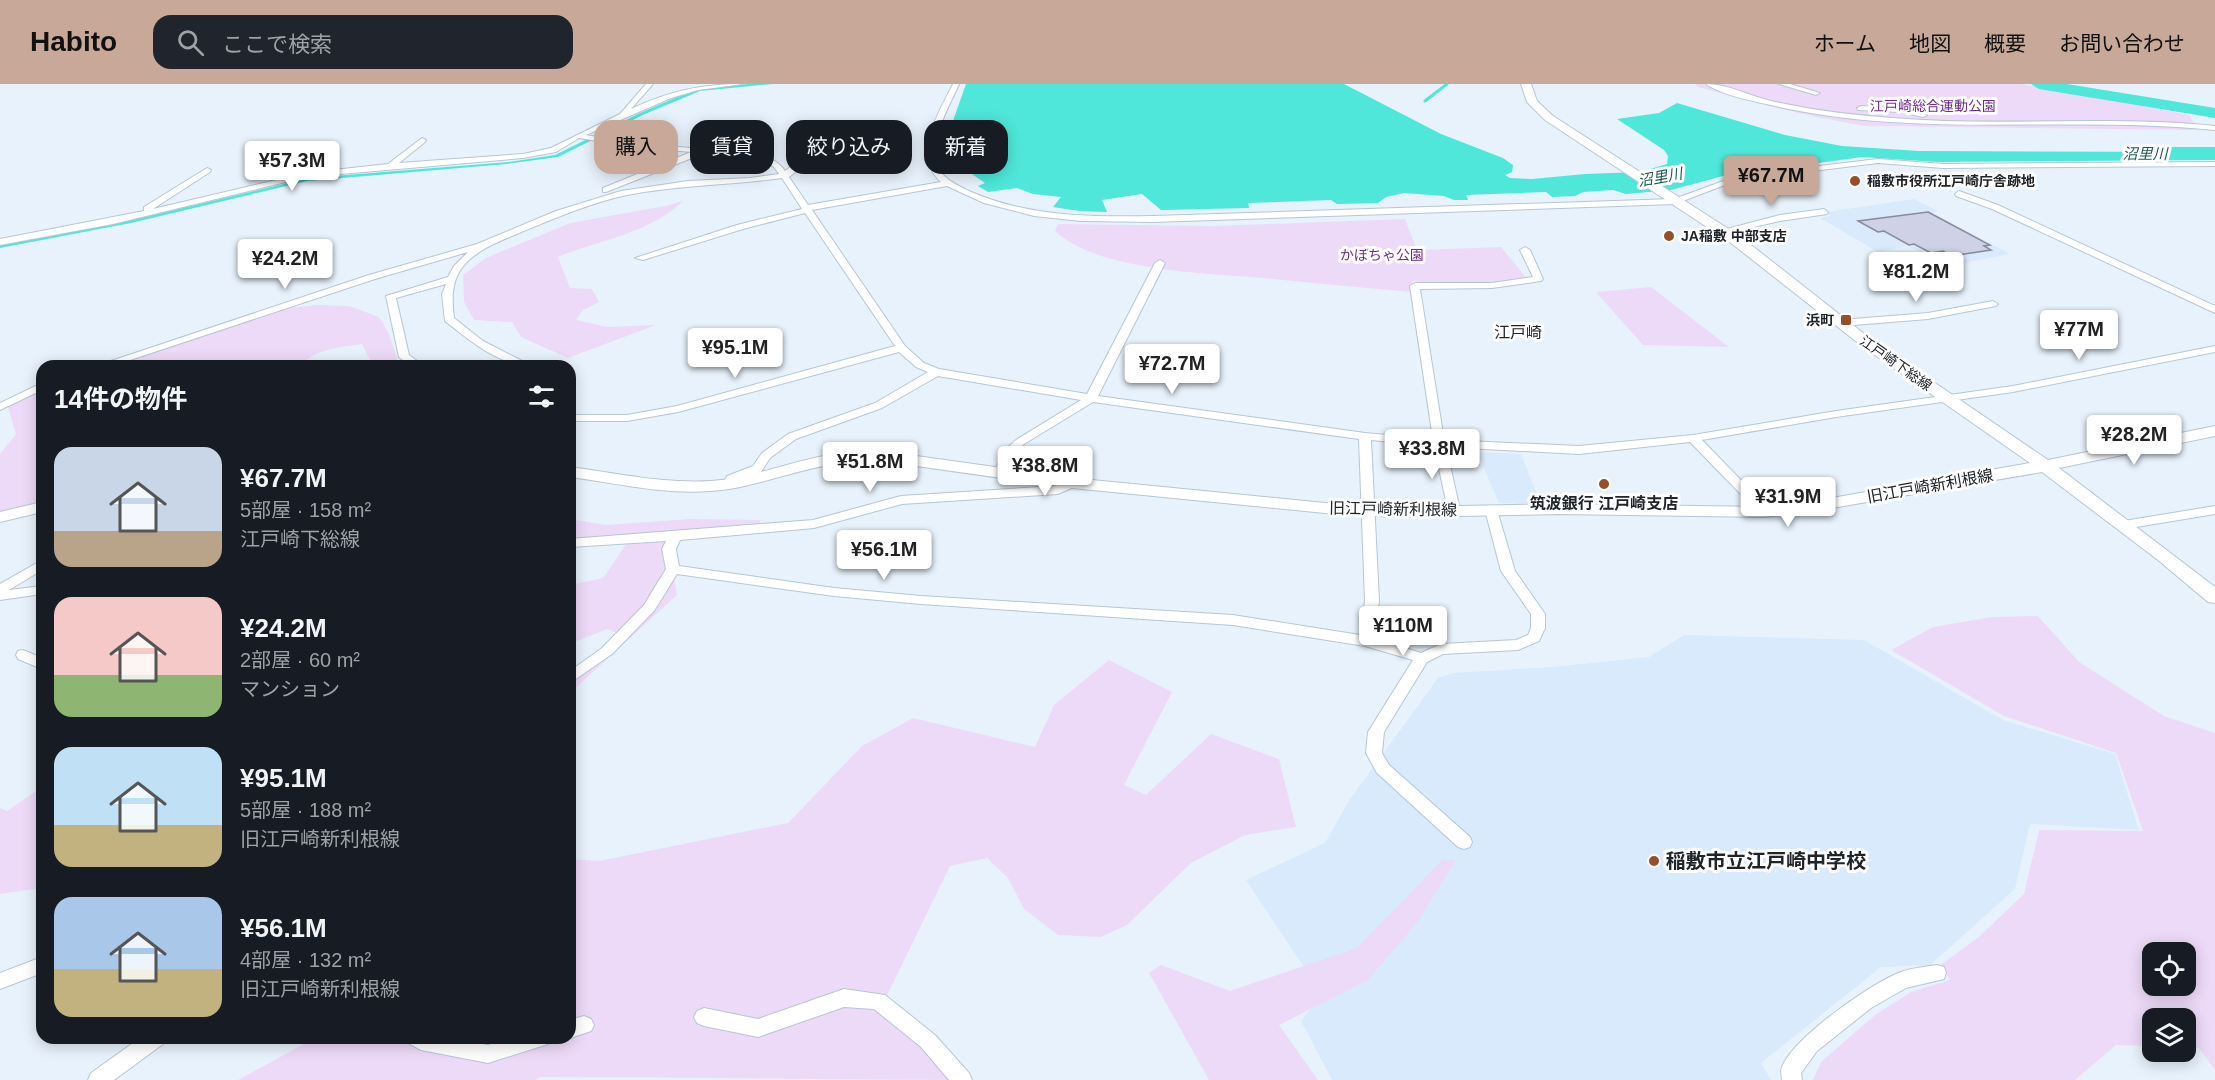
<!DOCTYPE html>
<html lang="ja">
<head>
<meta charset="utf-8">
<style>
  :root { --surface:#171b24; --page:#20242c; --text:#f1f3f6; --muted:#9ea1a6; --accent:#c8a999 }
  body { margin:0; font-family:Helvetica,"Noto Sans JP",sans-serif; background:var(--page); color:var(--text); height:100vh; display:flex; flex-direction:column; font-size:22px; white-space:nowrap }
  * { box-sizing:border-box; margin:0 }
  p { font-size:20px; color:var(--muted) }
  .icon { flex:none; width:33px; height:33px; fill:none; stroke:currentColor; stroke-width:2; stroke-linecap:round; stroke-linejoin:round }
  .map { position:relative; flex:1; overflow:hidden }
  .drawer { position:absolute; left:36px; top:276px; width:540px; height:684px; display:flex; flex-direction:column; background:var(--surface); border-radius:18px; box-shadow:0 3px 15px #0003 }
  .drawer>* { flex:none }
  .top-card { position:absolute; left:594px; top:36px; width:570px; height:54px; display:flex; gap:12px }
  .fabs { position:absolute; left:2142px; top:858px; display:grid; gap:12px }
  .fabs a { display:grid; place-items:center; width:54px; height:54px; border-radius:12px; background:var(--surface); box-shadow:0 3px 15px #0003; font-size:30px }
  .price { position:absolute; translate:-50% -51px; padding:0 14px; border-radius:6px; background:#fff; color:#222; font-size:20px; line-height:39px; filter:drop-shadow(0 2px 3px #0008) }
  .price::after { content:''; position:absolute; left:50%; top:36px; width:18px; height:14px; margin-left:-9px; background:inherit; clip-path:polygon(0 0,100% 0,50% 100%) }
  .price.active { background:var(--accent); color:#111 }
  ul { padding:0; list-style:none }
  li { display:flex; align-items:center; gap:18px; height:150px; padding:0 18px }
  li span { display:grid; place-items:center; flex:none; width:168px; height:120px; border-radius:18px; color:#555 }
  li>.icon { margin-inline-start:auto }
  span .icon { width:72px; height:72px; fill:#fffc; stroke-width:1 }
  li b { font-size:26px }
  h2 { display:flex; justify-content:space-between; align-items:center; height:72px; padding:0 18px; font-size:26px }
  .tag { padding:0 21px; border-radius:18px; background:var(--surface); box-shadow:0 3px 15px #0003; font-size:21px; line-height:54px }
  .tag.active { background:var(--accent); color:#111 }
  header { display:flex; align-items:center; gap:36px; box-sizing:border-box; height:84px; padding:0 30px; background:var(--accent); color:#111 }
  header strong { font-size:28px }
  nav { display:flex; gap:33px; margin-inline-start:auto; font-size:21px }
  .search { width:420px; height:54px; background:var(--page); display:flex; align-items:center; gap:15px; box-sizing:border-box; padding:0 21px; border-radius:18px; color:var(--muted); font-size:22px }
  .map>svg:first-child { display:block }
  .built { fill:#d9eafc }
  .green { fill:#eddaf8; fill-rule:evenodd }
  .water { fill:#4ee7d9 }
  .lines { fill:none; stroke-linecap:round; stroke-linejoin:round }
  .stream { stroke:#4ee7d9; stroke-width:3 }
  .river { fill:#4ee7d9; fill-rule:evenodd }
  .building { fill:#cfd1e6; stroke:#888a9d; stroke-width:1.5 }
  .street-casing { stroke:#b6c6d6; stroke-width:2 }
  .secondary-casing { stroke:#b6c6d6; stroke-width:2 }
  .street { fill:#fff; fill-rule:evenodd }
  .secondary { fill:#fff; fill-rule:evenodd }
  .poi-dot { fill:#964f28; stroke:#fefefe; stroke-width:2 }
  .labels { text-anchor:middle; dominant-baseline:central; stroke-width:6; stroke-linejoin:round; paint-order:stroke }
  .far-park-label { font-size:14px; fill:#702f8f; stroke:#fefefe }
  .far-poi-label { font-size:14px; font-weight:bold; fill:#20252b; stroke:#fefefe; text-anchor:start }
  .far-street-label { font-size:14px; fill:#20252b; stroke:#fefefe }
  .far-water-label { font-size:15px; font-style:italic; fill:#1b5a54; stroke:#fefefe }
  .far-quarter-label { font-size:16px; fill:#20252b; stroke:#fefefe }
  .street-label { font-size:16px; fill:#20252b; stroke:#fefefe }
  .poi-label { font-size:16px; font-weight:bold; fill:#20252b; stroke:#fefefe }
  .near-poi-label { font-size:20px; font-weight:bold; fill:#20252b; stroke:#fefefe; text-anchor:start }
</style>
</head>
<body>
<header>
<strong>Habito</strong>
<div class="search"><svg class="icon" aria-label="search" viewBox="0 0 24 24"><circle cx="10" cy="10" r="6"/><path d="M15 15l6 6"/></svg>ここで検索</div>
<nav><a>ホーム</a><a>地図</a><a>概要</a><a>お問い合わせ</a></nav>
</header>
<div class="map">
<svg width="2215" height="996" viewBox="0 0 2215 996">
  <rect width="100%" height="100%" fill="#e8f2fc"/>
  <!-- built -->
  <path class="built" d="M 1914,115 L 1938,127 L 1932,129 L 2010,170 L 1949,182 L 1907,162 L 1878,168 L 1820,134 L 1831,132 L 1826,128 Z
    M 1477,368 L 1521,370 L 1541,420 L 1499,419 Z
    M 1684,551 L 1864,556 L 2003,636 L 2115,670 L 2139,746 L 2030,740 L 2015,805 L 1930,881 L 1881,883 L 1761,979 L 1771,996 L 1332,996 L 1301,937 L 1322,910 L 1246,796 L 1325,759 L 1350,715 L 1438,594 L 1453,589 L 1552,583 L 1649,573 Z"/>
  <!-- green -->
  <path class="green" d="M 1695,0 L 2021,0 L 2190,31 L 2196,46 L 1866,42 C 1808,33 1754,18 1698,3 Z
    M 683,117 C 651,149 599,156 558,173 L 570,204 L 592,205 L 599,218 L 583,226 L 576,236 L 607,243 L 656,241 L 568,274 L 521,253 L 512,238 L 474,236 L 464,218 L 463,191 L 486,174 L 570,139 L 665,122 Z
    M 1405,135 L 1417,166 L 1501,163 L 1529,197 L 1456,202 L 1412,197 L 1414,208 C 1363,204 1313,199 1262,194 C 1205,189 1097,187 1055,147 L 1058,140 L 1212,142 Z
    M 1651,203 L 1729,263 L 1643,261 L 1596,208 Z
    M 317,221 L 349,222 L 379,233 L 388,248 L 400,282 L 373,282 L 362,260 C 343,263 312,265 301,282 L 110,282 L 288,224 Z
    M 42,306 L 42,419 L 0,429 L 0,370 L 16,350 L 8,323 Z
    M 570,435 L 606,441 L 690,435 L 761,436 L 752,449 L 675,452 L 669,465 L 677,511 L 570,609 L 570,599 L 625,552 L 607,545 L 570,560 L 570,501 L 603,494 L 627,459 L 570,461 Z
    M 2038,532 L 2079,578 L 2164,632 L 2215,649 L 2215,986 L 2199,964 L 2186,963 L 2186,934 L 2152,934 L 2152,962 L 2116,961 L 2075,996 L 1813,996 L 1821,978 L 1875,931 L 1911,908 L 1950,896 L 1941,881 L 1980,852 L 2024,810 L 2039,746 L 2143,747 L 2116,669 L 2004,632 L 1891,566 L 1933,543 L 1992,533 ZM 2152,868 L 2186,868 L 2186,902 L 2152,902 Z
    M 1109,576 L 1172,608 L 1124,701 L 1146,711 L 1211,650 L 1279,675 L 1296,743 L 1245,751 L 1191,779 L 1127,841 L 1101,853 L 1058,851 L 1024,825 L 1008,794 L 987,774 L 950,782 L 878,930 L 903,931 L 967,996 C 825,996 683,993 540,993 L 536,996 L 238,996 L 315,954 L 570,954 L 570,775 L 599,777 L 788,739 L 862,662 L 913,634 L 1035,663 L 1054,621 Z
    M 42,703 L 42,804 L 0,810 L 0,724 L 7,727 Z
    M 1443,775 L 1456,776 L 1419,836 L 1368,896 L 1279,941 L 1318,996 L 1209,996 L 1149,889 L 1161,881 L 1230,907 L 1357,864 Z"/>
  <!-- water -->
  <path class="water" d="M 748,0 L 773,0 L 700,7 L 645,30 L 558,73 L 507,80 L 307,97 L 131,139 L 0,164 L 0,161 L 132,136 L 309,94 L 509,78 L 555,71 L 640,29 L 696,5 Z
    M 966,0 L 1344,0 L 1441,50 L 1503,74 L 1513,81 L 1512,88 L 1505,91 L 1510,94 L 1532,95 L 1585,90 L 1640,88 L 1667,80 L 1668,72 L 1664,66 L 1617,35 L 1659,29 L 1677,19 L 1785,51 L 1842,62 L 1919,67 L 2215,68 L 2215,76 L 1937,78 L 1862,73 L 1723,92 L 1671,106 L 1626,110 L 1613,106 L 1583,108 L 1575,112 L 1552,113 L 1546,108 L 1466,111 L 1468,116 L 1454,116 L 1444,112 L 1404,109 L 1386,113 L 1378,119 L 1337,120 L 1331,116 L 1248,119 L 1249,124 L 1161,126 L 1142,110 L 1102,116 L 1107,128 L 1079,127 L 1053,123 L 1061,113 L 1033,110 L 1017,104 L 988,108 L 978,102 L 985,99 L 966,86 L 958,72 L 948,73 L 947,63 L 960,58 L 948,51 Z"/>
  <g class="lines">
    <!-- stream -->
    <path class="stream" d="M 1425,17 L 1447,0"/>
    <!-- river -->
    <path class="river" d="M 2031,0 L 2067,0 L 2215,24 L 2215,34 L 2039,5 Z
      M 2149,63 L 2215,63 L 2215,73 L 2143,72 L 2140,68 L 2143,64 Z"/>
  </g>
  <!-- building -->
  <path class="building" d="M 1928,128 L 1990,161 L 1984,162 L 1991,166 L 1951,172 L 1943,167 L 1931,169 L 1914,160 L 1909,161 L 1884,147 L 1878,148 L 1858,137 Z"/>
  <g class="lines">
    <defs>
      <path id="street" d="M 646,0 L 653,0 L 631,25 C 670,7 701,0 743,0 L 698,6 L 671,14 L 586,51 L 627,58 L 752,70 C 767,73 777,75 785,87 L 797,78 L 803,78 L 803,82 L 789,93 L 808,121 L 941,98 C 911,71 939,29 953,0 L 959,0 C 949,23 931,52 936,78 C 939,93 957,101 969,107 C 1028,133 1091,133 1154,132 L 1674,115 L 1737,92 L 1878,75 L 1943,80 L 2215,78 L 2215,82 L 1943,84 L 1878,79 L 1738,96 L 1675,120 L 1154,138 L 1081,137 L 1034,132 L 984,119 L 947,102 L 812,126 L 905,262 L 924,279 L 939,285 L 1087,310 L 1155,179 L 1160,176 L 1165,179 L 1098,312 L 1365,349 L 1433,355 L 1410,202 L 1415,199 L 1492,199 L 1533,193 L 1520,166 L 1525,163 L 1530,166 L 1543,195 L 1541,197 L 1492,204 L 1420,205 L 1444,356 L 1579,362 L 1693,351 L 1836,327 L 2013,302 L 2215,262 L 2215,268 L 2013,308 L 1836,333 L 1702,356 L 1769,425 L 1771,428 L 1769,431 L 1761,431 L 1690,358 L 1579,370 L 1446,363 L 1460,426 L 1454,430 L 1448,426 L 1434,362 L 1371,356 L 1379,517 L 1374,554 L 1421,569 L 1441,560 L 1516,556 L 1528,551 L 1531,544 L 1531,530 L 1501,487 L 1485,426 L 1491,422 L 1497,426 L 1515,487 L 1545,530 L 1545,544 L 1539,557 L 1518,566 L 1443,570 L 1427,578 L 1384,648 L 1382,669 L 1389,681 L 1470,753 L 1472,758 L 1470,763 L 1464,765 L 1458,763 L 1377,689 L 1366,669 L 1368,648 L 1413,576 L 1365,562 L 1233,541 L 921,520 L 834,512 L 677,490 L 654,527 L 612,570 L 570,599 L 570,587 L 602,564 L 644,521 L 666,485 L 662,465 L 666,457 L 570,463 L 570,455 L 813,436 L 901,412 L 1056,402 L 1068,396 L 1076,396 L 1078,399 L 1076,402 L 1058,410 L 902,420 L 814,444 L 680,456 L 676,465 L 679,482 L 834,504 L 921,512 L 1233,531 L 1360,551 L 1365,517 L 1359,355 L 1093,318 L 1024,360 L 1016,368 L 1003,393 L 999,394 L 993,390 L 1005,366 L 1016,356 L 1081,316 L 938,292 L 882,324 L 796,355 L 770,374 L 761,388 L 736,397 L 732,404 L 724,404 L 722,401 L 727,392 L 753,382 L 762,369 L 788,350 L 875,319 L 928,288 L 916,283 L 899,268 L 678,328 L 627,337 L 570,337 L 570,331 L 627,331 L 677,322 L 895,262 L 805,129 L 743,145 L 643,176 L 635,174 L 737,141 L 802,125 L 782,94 C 730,101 678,101 627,111 C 590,119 553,135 519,149 C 498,158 475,166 461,185 C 451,200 452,217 454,234 L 483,257 L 532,282 C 500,282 470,257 445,237 L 442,210 L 446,200 L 396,214 L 409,271 L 424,282 L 411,282 L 399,273 L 386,212 L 448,193 L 454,182 L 468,168 L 375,195 L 112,282 L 96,282 L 369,191 L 477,160 L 556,127 L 621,107 L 688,97 L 750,94 L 779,90 L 774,83 L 765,77 L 702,70 L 606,108 L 603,108 L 603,104 L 691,68 L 627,62 L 579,54 L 556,68 L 523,74 L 306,93 L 113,140 L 0,161 L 0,155 L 144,127 L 144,123 L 207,84 L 211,86 L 210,88 L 153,125 L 306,89 L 388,80 L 422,54 L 426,56 L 425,58 L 399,79 L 523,70 L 551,64 L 620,30 Z
        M 1706,0 C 1728,0 1750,12 1771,17 C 1811,26 1851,31 1892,34 C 2000,43 2108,31 2215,42 L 2215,46 C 2068,31 1920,55 1775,22 C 1753,17 1724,12 1706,0 Z
        M 1779,0 L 1790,0 L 1820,9 L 1816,11 Z
        M 1861,22 L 1901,24 L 1927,31 L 1923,33 L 1901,28 L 1858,26 L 1857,24 Z
        M 1959,107 L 1998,121 L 2215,222 L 2215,229 L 1992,125 L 1956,112 L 1955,110 Z
        M 1824,125 L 1828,128 L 1827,130 L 1780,137 L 1723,150 L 1719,147 L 1780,131 Z
        M 1993,217 L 1998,220 L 1996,222 L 1928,235 L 1841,242 L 1836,239 L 1841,236 L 1928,229 Z
        M 42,299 L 42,306 L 0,326 L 0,319 Z
        M 2215,422 L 2215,430 L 2124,445 L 2118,441 L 2124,437 Z
        M 42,476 L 42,486 L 9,506 L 42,502 L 42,510 L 0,516 L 0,500 Z
        M 23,566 L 42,574 L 42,585 L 18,575 L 16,571 L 18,567 Z
        M 42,873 L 42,889 L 0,905 L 0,889 Z
        M 1937,881 L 1944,883 L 1946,889 L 1944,895 L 1906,904 L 1871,924 L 1817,967 L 1801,989 L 1802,996 L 1782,996 C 1782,995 1781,987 1781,987 C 1786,958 1870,901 1896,890 C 1909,884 1924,883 1937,881 Z
        M 844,905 L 885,911 L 935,951 L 969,989 L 972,996 L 949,996 L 921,963 L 874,925 L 844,923 L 758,953 L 704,942 L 697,939 L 694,933 L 697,927 L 704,924 L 758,935 Z
        M 584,932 L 591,935 L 594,941 L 591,947 L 570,954 L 570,936 Z
        M 140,954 L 166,954 L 163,960 L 114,996 L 88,996 L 91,989 Z
        M 407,954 L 453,954 L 488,961 L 511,954 L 551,954 L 548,960 L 488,979 L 421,966 L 410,960 Z"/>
      <path id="secondary" d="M 1521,0 L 1531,0 L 1537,17 L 1553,32 L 1741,153 L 1872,256 L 2048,376 L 2215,342 L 2215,352 L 2059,384 L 2215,503 L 2215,519 L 2208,518 L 2158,476 L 2042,388 L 1832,424 L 1765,433 L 1559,430 L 1405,433 L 1345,431 L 1072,404 L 895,379 C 875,379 856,377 836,380 C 793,386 754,404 711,407 C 664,411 616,399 570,393 L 570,383 C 616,389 664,400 711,397 C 754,394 793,376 836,370 C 856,367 875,369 895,369 L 1072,394 L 1345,421 L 1405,423 L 1559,420 L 1765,423 L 1832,414 L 2030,379 L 1862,262 L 1731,159 L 1545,36 L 1527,18 Z
        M 42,418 L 42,428 L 0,438 L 0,428 Z"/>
    </defs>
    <!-- street casing -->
    <use href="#street" class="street-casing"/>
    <!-- secondary casing -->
    <use href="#secondary" class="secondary-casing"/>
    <!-- street -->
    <use href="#street" class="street"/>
    <!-- secondary -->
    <use href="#secondary" class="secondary"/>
  </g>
  <!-- markers -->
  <g class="poi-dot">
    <circle cx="1855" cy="97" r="6"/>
    <circle cx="1669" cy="152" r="6"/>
    <rect x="1840" y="230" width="12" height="12" rx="3"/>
    <circle cx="1604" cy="400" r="6"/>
    <circle cx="1654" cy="777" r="6"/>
  </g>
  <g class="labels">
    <!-- far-park labels -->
    <g class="far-park-label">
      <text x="1933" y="22">江戸崎総合運動公園</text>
      <text x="1382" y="171">かぼちゃ公園</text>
    </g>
    <!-- far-poi labels -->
    <g class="far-poi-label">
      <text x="1867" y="97">稲敷市役所江戸崎庁舎跡地</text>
      <text x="1681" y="152">JA稲敷 中部支店</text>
      <text x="1834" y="236" text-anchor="end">浜町</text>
    </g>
    <!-- far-street labels -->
    <g class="far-street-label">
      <text transform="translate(1896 279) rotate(35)">江戸崎下総線</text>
    </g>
    <!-- far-water labels -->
    <g class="far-water-label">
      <text x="2145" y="69">沼里川</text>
      <text transform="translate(1660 93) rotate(-10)">沼里川</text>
    </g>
    <!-- far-quarter labels -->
    <g class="far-quarter-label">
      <text x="1518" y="248">江戸崎</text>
    </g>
    <!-- street labels -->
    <g class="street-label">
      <text transform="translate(1930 402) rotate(-10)">旧江戸崎新利根線</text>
      <text transform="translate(1393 425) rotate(1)">旧江戸崎新利根線</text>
    </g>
    <!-- poi labels -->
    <g class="poi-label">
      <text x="1604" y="419">筑波銀行 江戸崎支店</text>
    </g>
    <!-- near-poi labels -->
    <g class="near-poi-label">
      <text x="1666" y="777">稲敷市立江戸崎中学校</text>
    </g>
  </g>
</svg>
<div class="fabs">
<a><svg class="icon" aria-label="locate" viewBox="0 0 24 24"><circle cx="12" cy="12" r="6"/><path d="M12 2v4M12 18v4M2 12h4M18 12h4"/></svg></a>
<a><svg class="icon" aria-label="layers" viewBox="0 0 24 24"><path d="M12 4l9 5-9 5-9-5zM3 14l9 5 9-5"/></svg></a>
</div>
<b class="price" style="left:292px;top:108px">¥57.3M</b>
<b class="price active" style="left:1771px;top:123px">¥67.7M</b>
<b class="price" style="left:285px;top:206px">¥24.2M</b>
<b class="price" style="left:1916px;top:219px">¥81.2M</b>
<b class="price" style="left:2079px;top:277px">¥77M</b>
<b class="price" style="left:735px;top:295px">¥95.1M</b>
<b class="price" style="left:1172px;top:311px">¥72.7M</b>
<b class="price" style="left:2134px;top:382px">¥28.2M</b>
<b class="price" style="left:1432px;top:396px">¥33.8M</b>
<b class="price" style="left:870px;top:409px">¥51.8M</b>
<b class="price" style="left:1045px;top:413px">¥38.8M</b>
<b class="price" style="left:1788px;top:444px">¥31.9M</b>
<b class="price" style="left:884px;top:497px">¥56.1M</b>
<b class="price" style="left:1403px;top:573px">¥110M</b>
<div class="top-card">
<a class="tag active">購入</a>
<a class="tag">賃貸</a>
<a class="tag">絞り込み</a>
<a class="tag">新着</a>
</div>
<section class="drawer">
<h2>14件の物件<svg class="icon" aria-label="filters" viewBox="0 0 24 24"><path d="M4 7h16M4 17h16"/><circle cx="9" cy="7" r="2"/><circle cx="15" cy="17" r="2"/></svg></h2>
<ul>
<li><span style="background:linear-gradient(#c9d6e8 70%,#b9a48a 0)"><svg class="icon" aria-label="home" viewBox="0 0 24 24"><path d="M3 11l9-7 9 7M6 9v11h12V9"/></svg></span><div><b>¥67.7M</b><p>5部屋 · 158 m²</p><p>江戸崎下総線</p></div></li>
<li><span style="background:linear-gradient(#f6c9c9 65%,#8fb573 0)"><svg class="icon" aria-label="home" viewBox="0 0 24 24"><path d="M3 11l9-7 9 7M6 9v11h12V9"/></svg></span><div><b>¥24.2M</b><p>2部屋 · 60 m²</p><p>マンション</p></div></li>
<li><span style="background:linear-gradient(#bfe0f5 65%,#c2b280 0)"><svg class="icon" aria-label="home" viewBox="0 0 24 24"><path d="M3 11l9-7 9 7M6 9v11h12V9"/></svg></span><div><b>¥95.1M</b><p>5部屋 · 188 m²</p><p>旧江戸崎新利根線</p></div></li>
<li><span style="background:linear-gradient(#a9c7e8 60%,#c2b280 0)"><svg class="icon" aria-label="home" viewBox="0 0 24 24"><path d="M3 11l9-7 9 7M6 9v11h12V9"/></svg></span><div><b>¥56.1M</b><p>4部屋 · 132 m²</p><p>旧江戸崎新利根線</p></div></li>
</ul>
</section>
</div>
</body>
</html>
